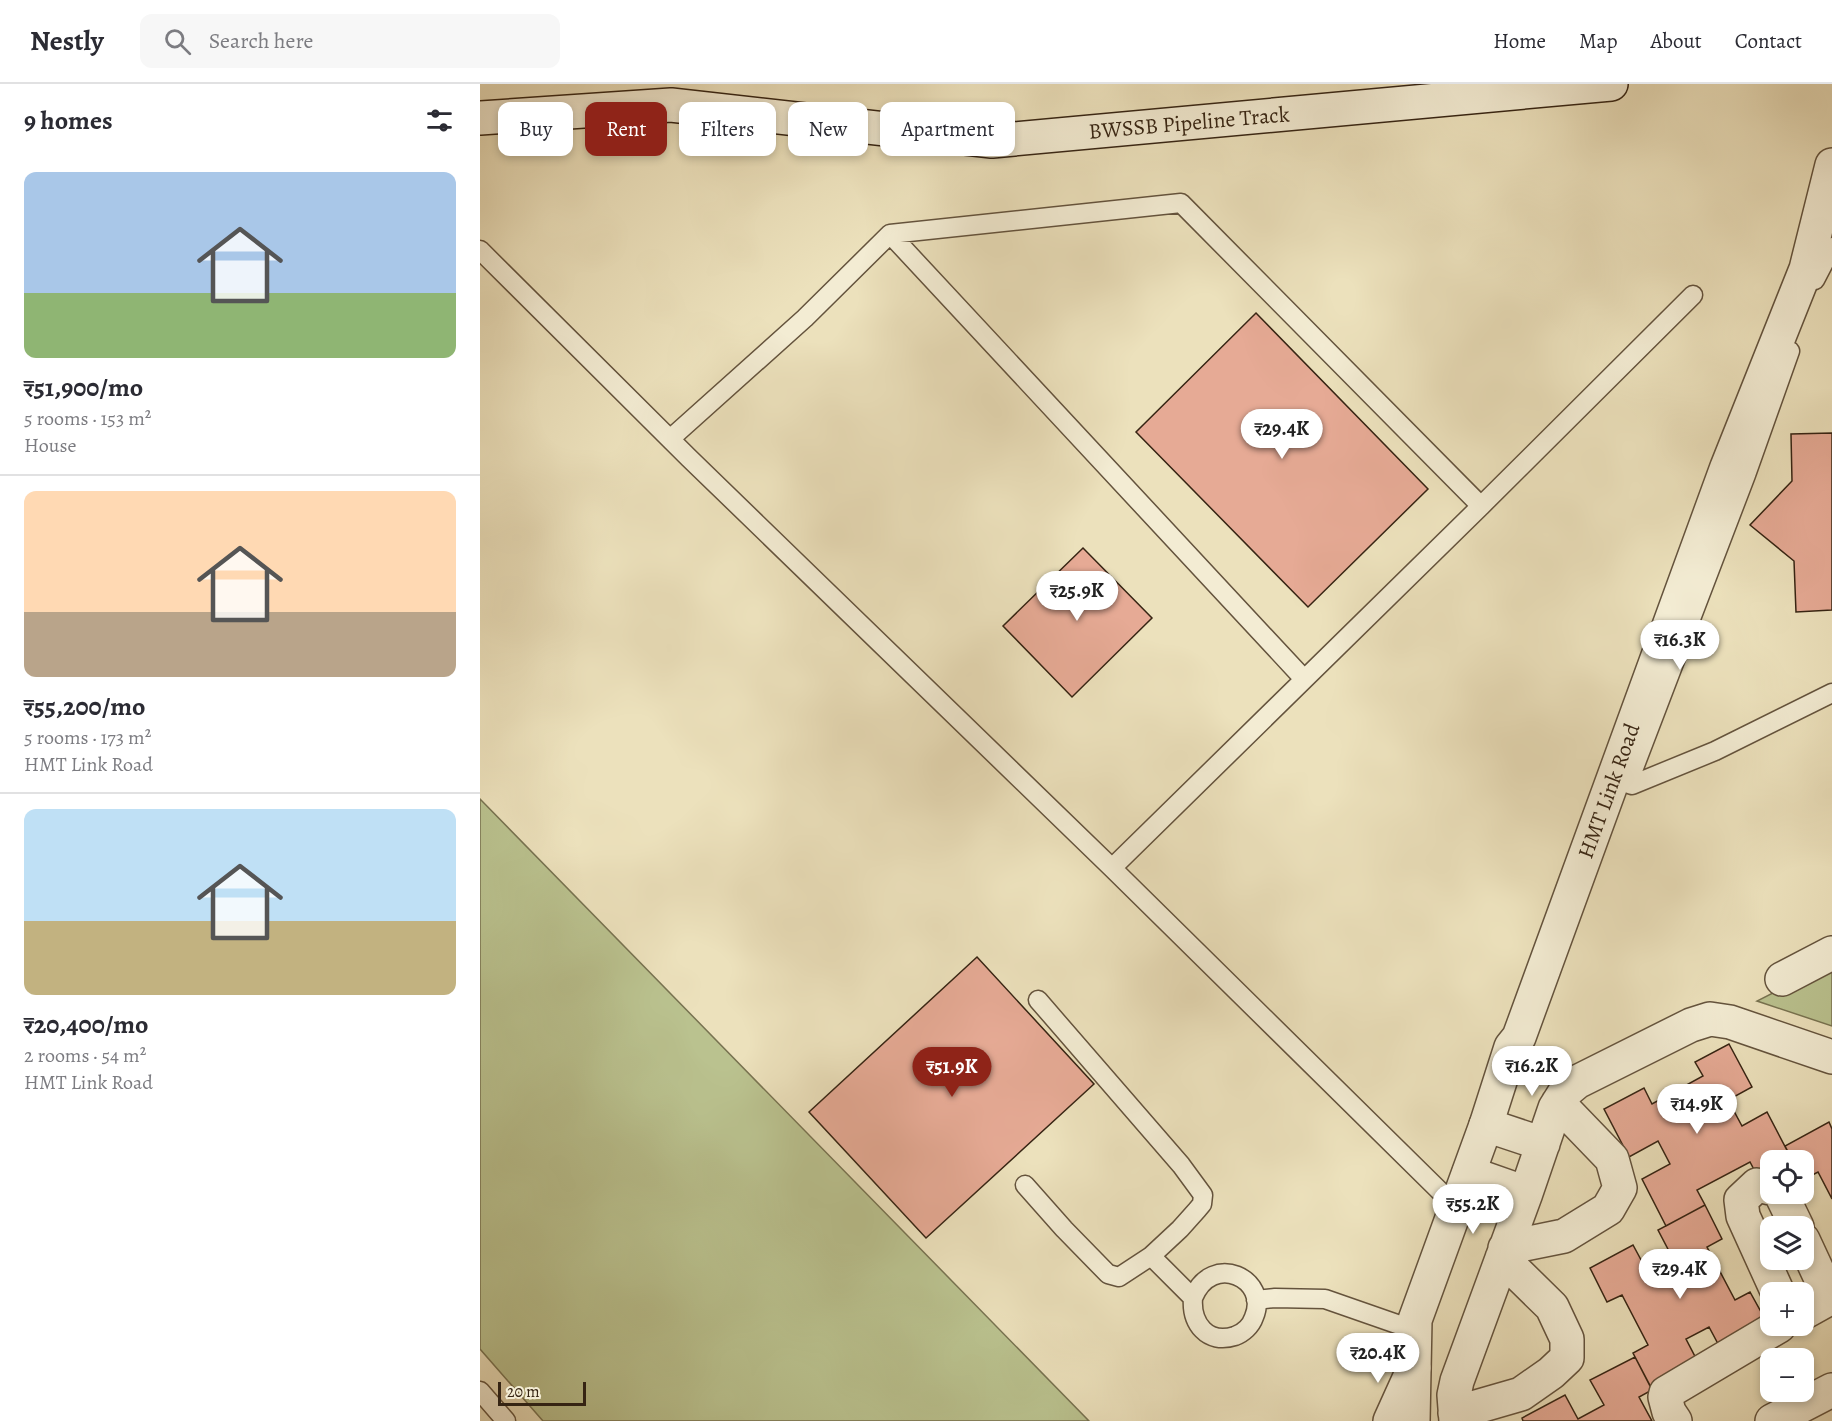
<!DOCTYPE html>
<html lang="en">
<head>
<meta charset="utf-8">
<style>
  :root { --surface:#fff; --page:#f7f7f7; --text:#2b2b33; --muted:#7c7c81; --line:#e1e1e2; --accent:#8f2418 }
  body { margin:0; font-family:Alegreya,serif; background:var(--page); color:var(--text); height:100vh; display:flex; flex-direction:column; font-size:22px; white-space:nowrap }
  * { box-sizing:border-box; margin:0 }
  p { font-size:20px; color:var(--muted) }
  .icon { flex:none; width:33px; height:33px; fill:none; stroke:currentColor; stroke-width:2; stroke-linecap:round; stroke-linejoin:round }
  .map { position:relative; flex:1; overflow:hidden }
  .side { display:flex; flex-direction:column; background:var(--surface); width:480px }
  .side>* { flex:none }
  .hud { position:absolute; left:18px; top:18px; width:570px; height:54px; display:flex; gap:12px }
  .controls { position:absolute; left:1280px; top:1066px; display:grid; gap:12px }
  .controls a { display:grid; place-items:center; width:54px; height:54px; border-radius:12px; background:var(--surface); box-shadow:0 3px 9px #0003; font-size:30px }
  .scale { position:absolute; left:18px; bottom:15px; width:88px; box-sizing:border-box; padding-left:6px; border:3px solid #362413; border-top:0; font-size:16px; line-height:21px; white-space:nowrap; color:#362413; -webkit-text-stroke:4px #f3ecd3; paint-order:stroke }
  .price { position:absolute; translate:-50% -51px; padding:0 14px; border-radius:21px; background:#fff; color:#222; font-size:20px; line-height:39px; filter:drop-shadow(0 2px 3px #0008) }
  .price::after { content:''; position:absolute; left:50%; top:36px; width:18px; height:14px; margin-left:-9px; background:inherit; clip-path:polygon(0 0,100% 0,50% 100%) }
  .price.active { background:var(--accent); color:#fff }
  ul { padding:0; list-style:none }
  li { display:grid; align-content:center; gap:12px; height:318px; padding:0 24px }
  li+li { border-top:2px solid var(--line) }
  li span { display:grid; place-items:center; height:186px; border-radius:12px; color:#555 }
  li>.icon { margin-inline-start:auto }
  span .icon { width:108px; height:108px; fill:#fffc; stroke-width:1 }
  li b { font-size:26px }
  h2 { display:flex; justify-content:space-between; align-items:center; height:72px; padding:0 24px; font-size:26px }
  .pill { padding:0 21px; border-radius:12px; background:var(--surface); box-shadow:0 3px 9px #0003; font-size:21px; line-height:54px }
  .pill.active { background:var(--accent); color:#fff }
  header { display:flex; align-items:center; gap:36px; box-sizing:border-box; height:84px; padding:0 30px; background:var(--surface); border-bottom:2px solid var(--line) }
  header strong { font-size:28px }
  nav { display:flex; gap:33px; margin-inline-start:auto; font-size:21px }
  .search { width:420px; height:54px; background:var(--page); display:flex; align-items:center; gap:15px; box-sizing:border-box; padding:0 21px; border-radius:12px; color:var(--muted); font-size:22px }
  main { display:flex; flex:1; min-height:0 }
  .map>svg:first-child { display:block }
  .green { fill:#bac28f; stroke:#787351; stroke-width:1.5 }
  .building { fill:#e6aa95; stroke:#362413; stroke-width:1.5 }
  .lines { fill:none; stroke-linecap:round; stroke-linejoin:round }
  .service-casing { stroke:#64533d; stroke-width:21 }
  .minor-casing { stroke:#64533d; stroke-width:36 }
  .tertiary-casing { stroke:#64533d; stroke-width:36 }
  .secondary-casing { stroke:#362413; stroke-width:36 }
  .service { stroke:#f3ecd3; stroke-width:18 }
  .minor { stroke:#f3ecd3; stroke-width:33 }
  .tertiary { stroke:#f3ecd3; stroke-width:33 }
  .secondary { stroke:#f3ecd3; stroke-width:33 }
  .labels { text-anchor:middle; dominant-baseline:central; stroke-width:6; stroke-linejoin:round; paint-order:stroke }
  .street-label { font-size:22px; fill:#362413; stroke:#f3ecd3 }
</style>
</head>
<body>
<header>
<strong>Nestly</strong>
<div class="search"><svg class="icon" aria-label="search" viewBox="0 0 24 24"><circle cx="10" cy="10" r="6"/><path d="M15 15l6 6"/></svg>Search here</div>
<nav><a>Home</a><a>Map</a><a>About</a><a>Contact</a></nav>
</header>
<main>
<section class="side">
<h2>9 homes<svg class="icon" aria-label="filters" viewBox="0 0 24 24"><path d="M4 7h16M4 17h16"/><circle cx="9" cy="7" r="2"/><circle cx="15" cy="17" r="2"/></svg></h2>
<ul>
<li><span style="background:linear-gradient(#a9c7e8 65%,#8fb573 0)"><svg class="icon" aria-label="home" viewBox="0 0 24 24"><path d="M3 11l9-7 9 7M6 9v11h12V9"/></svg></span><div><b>₹51,900/mo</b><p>5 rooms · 153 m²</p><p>House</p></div></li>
<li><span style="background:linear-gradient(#ffd9b3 65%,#b9a48a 0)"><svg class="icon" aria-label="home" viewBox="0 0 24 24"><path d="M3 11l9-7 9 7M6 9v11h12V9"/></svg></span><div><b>₹55,200/mo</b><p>5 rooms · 173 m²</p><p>HMT Link Road</p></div></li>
<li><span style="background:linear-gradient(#bfe0f5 60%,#c2b280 0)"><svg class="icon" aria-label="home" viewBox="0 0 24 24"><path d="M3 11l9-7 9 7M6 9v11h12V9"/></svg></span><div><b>₹20,400/mo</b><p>2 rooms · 54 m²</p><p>HMT Link Road</p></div></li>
</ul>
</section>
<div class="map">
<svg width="1352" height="1337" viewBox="0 0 1352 1337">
  <rect width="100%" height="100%" fill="#ece1bc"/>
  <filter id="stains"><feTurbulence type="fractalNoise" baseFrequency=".00333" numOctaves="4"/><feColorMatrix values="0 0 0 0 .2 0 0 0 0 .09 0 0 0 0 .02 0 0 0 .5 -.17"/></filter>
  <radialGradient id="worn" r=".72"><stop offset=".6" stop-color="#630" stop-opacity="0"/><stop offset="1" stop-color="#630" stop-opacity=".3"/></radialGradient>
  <!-- green -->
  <path class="green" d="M 0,715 L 609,1337 L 63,1337 L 0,1265 Z
    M 1352,879 L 1352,942 L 1277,917 Z"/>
  <!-- building -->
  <path class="building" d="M 776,229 L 948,405 L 828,523 L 656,348 Z
    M 1352,349 L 1352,526 L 1316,528 L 1314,477 L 1270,441 L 1312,397 L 1311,350 Z
    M 603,464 L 672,534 L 592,613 L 523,542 Z
    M 497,873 L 614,1000 L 446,1154 L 329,1028 Z
    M 1249,960 L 1272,1003 L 1248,1016 L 1262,1042 L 1287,1028 L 1311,1074 L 1306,1077 L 1290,1077 L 1290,1086 L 1278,1093 L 1270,1078 L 1217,1106 L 1225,1121 L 1186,1142 L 1162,1095 L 1190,1080 L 1178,1057 L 1149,1073 L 1124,1025 L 1164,1004 L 1172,1020 L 1223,992 L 1215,978 Z
    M 1349,1038 L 1352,1045 L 1352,1115 L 1338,1088 L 1323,1096 L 1323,1077 L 1313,1077 L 1305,1062 Z
    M 1225,1121 L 1242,1155 L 1227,1163 L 1255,1216 L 1270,1208 L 1291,1246 L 1244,1271 L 1229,1243 L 1206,1255 L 1221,1284 L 1174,1309 L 1153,1269 L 1168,1261 L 1142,1211 L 1127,1218 L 1110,1184 L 1153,1161 L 1166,1185 L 1191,1171 L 1178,1146 Z
    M 1155,1273 L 1172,1306 L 1159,1313 L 1172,1337 L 1043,1337 L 1042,1334 L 1085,1311 L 1098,1335 L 1124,1321 L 1110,1296 Z"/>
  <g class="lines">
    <defs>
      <path id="service" d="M 410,150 L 824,595
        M 0,166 L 209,374 L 632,784 L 976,1123
        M 1335,196 L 1352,163
        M 190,355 L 325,234 L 410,150 L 701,119 L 1001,422 L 632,784
        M 1247,383 L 1266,391 L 1149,697 L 1149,700 L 1152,701 L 1235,667 L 1352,609
        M 1266,391 L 1310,267
        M 1001,422 L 1213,211
        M 558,916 L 701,1081 L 723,1111 L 722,1120 L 717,1126 L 700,1145 L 671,1172
        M 545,1101 L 584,1145 L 628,1190 L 639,1193 L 671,1172 L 713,1214 C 711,1239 727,1261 755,1252 C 763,1249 771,1242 774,1233 C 790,1195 732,1167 713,1214
        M 776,1216 L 795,1214 L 845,1215 L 934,1246
        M 0,1307 L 26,1337"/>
      <path id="minor" d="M 1302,895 L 1352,869
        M 1006,1041 L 1063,1060
        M 989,1089 L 1046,1109
        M 1290,1104 L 1277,1101 L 1261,1116 L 1263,1132 L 1298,1209
        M 1301,1110 L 1317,1143
        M 1323,1156 L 1350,1214
        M 1025,1164 L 1084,1152 L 1128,1125 L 1140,1104 L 1132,1075 L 1078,1019
        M 1323,1229 L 1352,1213
        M 975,1329 L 1041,1310 L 1071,1289 L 1087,1274 L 1087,1255 L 1072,1223 L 1022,1174
        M 910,1337 L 934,1284
        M 976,1337 L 974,1311 L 977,1297 L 1046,1109 L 1075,1024 L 1085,1008 L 1097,998 L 1211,941 L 1230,935 L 1250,938 L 1352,973
        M 1195,1337 L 1189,1328 L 1185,1313 L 1186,1309 L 1299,1242
        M 1292,1337 L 1352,1306"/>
      <path id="tertiary" d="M 933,1337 L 935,1236 L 1006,1041 L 1031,963 L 1039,953 L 1247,383 L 1326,185 L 1352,81"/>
      <path id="secondary" d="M 0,34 L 191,21 L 512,57 L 1131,0"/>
    </defs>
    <!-- service casing -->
    <use href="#service" class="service-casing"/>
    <!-- minor casing -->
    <use href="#minor" class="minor-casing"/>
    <!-- tertiary casing -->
    <use href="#tertiary" class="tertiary-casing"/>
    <!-- secondary casing -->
    <use href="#secondary" class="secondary-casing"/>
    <!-- service -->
    <use href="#service" class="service"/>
    <!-- minor -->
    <use href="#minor" class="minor"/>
    <!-- tertiary -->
    <use href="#tertiary" class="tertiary"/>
    <!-- secondary -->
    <use href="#secondary" class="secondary"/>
  </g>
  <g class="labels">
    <!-- street labels -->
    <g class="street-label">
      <text transform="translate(709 39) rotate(-5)">BWSSB Pipeline Track</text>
      <text transform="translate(1129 707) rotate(-70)">HMT Link Road</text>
    </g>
  </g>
  <rect width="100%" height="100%" filter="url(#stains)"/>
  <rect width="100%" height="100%" fill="url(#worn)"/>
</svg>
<div class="controls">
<a><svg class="icon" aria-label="locate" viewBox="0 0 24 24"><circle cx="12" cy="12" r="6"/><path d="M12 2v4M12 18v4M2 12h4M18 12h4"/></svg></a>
<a><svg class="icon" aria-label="layers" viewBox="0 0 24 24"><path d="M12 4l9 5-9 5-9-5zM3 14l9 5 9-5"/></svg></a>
<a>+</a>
<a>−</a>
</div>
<div class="scale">20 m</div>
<b class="price" style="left:802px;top:376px">₹29.4K</b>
<b class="price" style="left:597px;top:538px">₹25.9K</b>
<b class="price" style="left:1200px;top:587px">₹16.3K</b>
<b class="price" style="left:1052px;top:1013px">₹16.2K</b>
<b class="price active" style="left:472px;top:1014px">₹51.9K</b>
<b class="price" style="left:1217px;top:1051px">₹14.9K</b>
<b class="price" style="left:993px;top:1151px">₹55.2K</b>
<b class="price" style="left:1200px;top:1216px">₹29.4K</b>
<b class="price" style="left:898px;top:1300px">₹20.4K</b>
<div class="hud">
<a class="pill">Buy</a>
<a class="pill active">Rent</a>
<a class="pill">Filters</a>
<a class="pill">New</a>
<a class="pill">Apartment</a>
</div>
</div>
</main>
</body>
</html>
